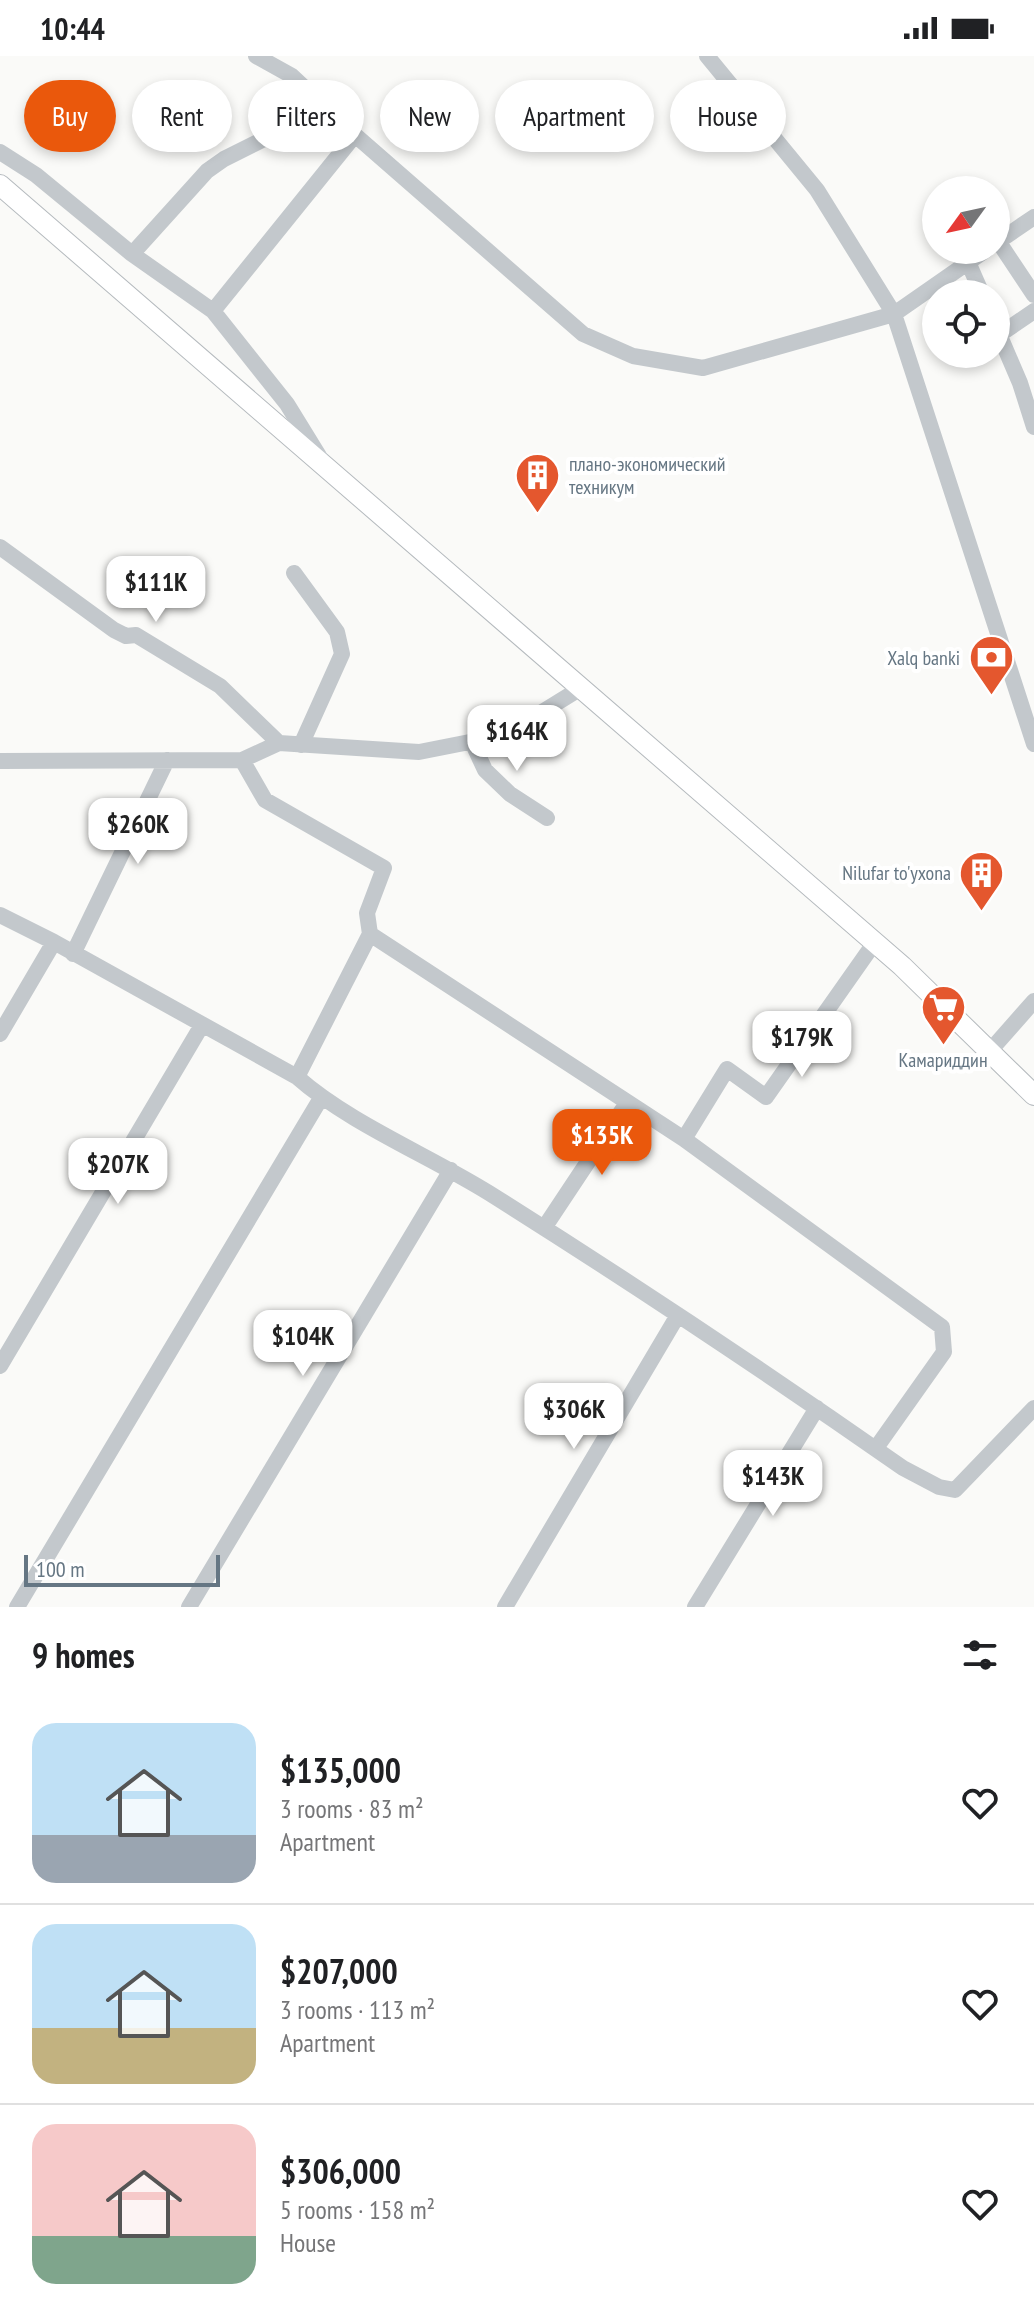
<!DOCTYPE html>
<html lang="en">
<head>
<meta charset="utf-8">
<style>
  :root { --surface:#fff; --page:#f6f6f6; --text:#202124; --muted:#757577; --line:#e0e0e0; --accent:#ea580c }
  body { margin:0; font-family:"PT Sans Narrow",sans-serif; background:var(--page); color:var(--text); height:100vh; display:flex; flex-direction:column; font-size:30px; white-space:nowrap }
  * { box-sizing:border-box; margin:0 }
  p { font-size:26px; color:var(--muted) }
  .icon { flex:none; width:44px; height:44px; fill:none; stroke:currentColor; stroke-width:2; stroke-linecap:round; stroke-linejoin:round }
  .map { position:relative; height:1551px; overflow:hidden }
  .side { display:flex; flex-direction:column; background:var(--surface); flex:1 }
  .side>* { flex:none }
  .top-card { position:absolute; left:24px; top:24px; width:986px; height:72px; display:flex; gap:16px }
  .needle { width:52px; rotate:237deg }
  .tools { position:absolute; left:922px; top:120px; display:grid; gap:16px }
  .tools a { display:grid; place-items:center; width:88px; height:88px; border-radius:50%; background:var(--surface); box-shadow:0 4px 12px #0003; font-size:40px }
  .scale { position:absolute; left:24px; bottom:20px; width:196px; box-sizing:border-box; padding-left:8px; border:4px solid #657683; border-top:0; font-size:22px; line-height:28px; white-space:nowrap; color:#657683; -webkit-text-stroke:6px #fff; paint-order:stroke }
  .price { position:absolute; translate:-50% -68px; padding:0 18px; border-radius:16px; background:#fff; color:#222; font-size:26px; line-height:52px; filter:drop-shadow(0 2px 4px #0008) }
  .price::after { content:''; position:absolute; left:50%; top:48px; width:24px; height:18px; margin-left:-12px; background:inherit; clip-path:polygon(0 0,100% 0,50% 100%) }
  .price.selected { background:var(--accent); color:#fff }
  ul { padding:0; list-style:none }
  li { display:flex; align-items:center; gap:24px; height:200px; padding:0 32px }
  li+li { border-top:2px solid var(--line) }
  li span { display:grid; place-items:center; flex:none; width:224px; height:160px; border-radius:24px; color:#555 }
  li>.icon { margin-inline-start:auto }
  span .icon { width:96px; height:96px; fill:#fffc; stroke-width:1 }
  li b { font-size:34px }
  h2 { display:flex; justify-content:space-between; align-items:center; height:96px; padding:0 32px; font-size:34px }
  .tag { padding:0 28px; border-radius:36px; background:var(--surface); box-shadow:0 4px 12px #0003; font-size:28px; line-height:72px }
  .tag.selected { background:var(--accent); color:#fff }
  .status { display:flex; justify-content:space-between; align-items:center; height:56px; padding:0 40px; background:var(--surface); direction:ltr }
  .status svg { height:22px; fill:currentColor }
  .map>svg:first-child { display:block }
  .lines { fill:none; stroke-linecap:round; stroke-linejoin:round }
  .major-casing { stroke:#b5babe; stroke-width:22 }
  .minor { stroke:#c3c8cc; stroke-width:16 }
  .major { stroke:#fff; stroke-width:20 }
  .labels { text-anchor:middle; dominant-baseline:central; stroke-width:8; stroke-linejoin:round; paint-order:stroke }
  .poi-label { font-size:20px; fill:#657683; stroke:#fff; text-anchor:end }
</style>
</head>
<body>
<div class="status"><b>10:44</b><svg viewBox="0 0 49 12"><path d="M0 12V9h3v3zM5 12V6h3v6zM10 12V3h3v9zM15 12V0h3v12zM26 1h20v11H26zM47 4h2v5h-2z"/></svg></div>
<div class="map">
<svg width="1034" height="1551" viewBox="0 0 1034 1551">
  <rect width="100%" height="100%" fill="#fafaf8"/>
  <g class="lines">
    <defs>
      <path id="major" d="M 0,129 L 902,910 L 1034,1039"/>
    </defs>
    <!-- major casing -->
    <use href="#major" class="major-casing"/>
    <!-- minor -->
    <path class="minor" d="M 256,0 L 292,20 L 355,79 L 583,278 L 633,300 L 703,312 L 894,258 L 986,194
      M 707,0 L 817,134 L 894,258 L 1034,688
      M 0,96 L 36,119 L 132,198 L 207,115 L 224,103 L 326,52
      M 998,185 L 1034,239
      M 996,187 L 1034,161
      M 132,198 L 213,255 L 287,348 L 319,400
      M 968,206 L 982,238
      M 213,255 L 355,79
      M 996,271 L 1020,327 L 1034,371
      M 999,279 L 1034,255
      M 0,491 L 114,574 L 126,580 L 136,579 L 220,630 L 279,687
      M 294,517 L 337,576 L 342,598 L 301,689
      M 472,686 L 485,714 L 510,738 L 547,762
      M 242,704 L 265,744 L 384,812 L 367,857 L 370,878 L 297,1021
      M 0,705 L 242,704 L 279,687 L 419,696 L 505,679 L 581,632
      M 0,859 L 54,886 L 297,1021 C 349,1067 428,1099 489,1137 C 629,1225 767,1317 903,1412 L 939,1431 L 955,1434 L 1034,1352
      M 370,878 L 684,1083 L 942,1271 L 944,1296 L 876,1392
      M 73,898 L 167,704
      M 0,978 L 54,886
      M 989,996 L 1034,945
      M 684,1083 L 727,1013 L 766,1041 L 875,886
      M 544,1172 L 627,1047
      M 0,1310 L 202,969
      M 17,1551 L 321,1042
      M 189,1551 L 451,1114
      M 505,1551 L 678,1259
      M 695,1551 L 817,1352"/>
    <!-- major -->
    <use href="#major" class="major"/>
  </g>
  <!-- icons -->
  <defs>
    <symbol id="building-pin" viewBox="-11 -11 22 30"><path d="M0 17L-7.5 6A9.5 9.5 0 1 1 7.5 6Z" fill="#e4572e" stroke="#fff"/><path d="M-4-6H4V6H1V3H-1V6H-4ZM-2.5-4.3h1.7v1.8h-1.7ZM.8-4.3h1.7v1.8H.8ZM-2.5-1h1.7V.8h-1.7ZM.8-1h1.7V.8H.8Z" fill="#fff"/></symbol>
    <symbol id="bank-pin" viewBox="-11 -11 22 30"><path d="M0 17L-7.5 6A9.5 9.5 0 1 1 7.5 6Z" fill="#e4572e" stroke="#fff"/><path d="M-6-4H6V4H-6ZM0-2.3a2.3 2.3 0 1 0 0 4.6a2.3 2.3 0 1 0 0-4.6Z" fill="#fff"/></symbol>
    <symbol id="supermarket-pin" viewBox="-11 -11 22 30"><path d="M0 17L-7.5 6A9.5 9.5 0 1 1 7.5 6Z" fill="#e4572e" stroke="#fff"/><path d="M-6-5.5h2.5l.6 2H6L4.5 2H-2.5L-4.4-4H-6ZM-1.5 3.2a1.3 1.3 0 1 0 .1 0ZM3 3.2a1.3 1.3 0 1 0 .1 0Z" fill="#fff"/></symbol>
  </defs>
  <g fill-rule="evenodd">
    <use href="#building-pin" x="512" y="394" width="51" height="69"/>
    <use href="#bank-pin" x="966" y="576" width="51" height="69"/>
    <use href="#building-pin" x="956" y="792" width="51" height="69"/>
    <use href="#supermarket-pin" x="918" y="926" width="51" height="69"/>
  </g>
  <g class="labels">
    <!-- poi labels -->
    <g class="poi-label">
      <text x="569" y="408" text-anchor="start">плано-экономический<tspan x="569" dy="23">техникум</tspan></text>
      <text x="960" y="602">Xalq banki</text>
      <text x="951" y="817">Nilufar to'yxona</text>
      <text x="943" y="1004" text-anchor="middle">Камариддин</text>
    </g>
  </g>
</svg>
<div class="tools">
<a><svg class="needle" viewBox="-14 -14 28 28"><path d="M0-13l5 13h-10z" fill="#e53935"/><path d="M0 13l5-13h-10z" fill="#757577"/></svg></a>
<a><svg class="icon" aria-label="locate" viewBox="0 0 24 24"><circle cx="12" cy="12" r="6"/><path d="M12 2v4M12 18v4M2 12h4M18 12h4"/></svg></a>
</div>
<div class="scale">100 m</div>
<b class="price" style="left:156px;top:568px">$111K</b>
<b class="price" style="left:517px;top:717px">$164K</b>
<b class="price" style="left:138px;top:810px">$260K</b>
<b class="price" style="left:802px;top:1023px">$179K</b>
<b class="price selected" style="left:602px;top:1121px">$135K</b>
<b class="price" style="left:118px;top:1150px">$207K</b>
<b class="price" style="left:303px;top:1322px">$104K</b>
<b class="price" style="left:574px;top:1395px">$306K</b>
<b class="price" style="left:773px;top:1462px">$143K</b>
<div class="top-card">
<a class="tag selected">Buy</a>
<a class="tag">Rent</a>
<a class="tag">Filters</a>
<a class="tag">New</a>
<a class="tag">Apartment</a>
<a class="tag">House</a>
</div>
</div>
<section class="side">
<h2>9 homes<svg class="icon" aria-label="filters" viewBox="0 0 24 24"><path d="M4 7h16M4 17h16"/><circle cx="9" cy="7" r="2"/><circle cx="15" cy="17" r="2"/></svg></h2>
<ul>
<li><span style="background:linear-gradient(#bfe0f5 70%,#9aa5b1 0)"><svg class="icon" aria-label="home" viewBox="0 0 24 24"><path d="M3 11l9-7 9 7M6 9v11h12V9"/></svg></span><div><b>$135,000</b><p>3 rooms · 83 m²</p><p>Apartment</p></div><svg class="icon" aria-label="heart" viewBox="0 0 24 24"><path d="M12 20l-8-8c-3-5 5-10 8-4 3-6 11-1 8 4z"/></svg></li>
<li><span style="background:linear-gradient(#bfe0f5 65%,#c2b280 0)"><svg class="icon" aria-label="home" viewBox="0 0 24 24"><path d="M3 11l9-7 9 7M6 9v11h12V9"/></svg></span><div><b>$207,000</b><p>3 rooms · 113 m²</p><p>Apartment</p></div><svg class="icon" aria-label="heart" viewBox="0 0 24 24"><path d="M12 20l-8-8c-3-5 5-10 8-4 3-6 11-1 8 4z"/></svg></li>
<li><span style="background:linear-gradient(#f6c9c9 70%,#7fa58c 0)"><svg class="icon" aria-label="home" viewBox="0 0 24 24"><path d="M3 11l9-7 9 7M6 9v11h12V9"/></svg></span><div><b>$306,000</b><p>5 rooms · 158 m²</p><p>House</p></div><svg class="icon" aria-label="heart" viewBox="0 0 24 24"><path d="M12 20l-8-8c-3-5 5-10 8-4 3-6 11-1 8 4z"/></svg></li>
</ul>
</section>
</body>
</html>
